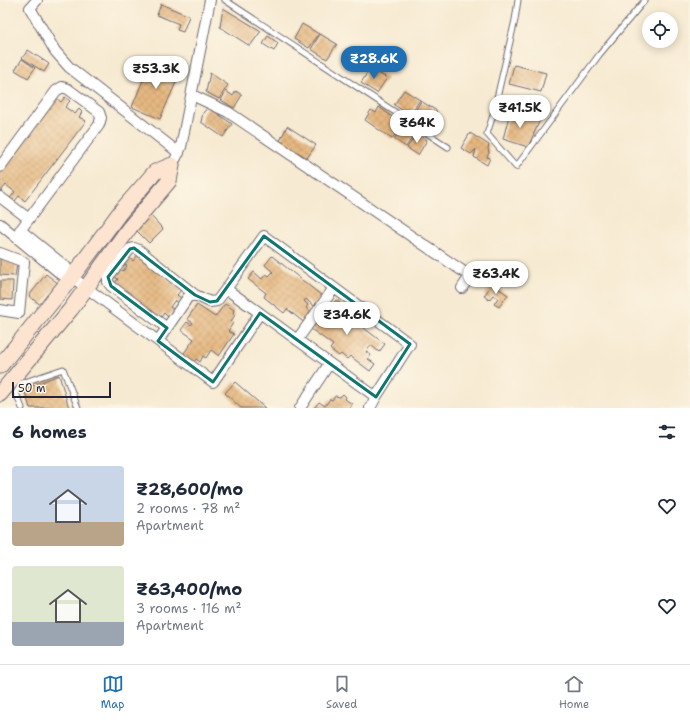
<!DOCTYPE html>
<html lang="en">
<head>
<meta charset="utf-8">
<style>
  :root { --surface:#fff; --page:#f2f2f3; --text:#1f2937; --muted:#747a83; --line:#e0e1e3; --accent:#1f6fb2 }
  body { margin:0; font-family:"Shantell Sans",sans-serif; background:var(--page); color:var(--text); height:100vh; display:flex; flex-direction:column; font-size:15px; white-space:nowrap }
  * { box-sizing:border-box; margin:0 }
  p { font-size:13px; color:var(--muted) }
  .icon { flex:none; width:22px; height:22px; fill:none; stroke:currentColor; stroke-width:2; stroke-linecap:round; stroke-linejoin:round }
  .map { position:relative; height:408px; overflow:hidden }
  .panel { display:flex; flex-direction:column; background:var(--surface); flex:1 }
  .panel>* { flex:none }
  .tools { position:absolute; left:642px; top:12px; display:grid; gap:8px }
  .tools a { display:grid; place-items:center; width:36px; height:36px; border-radius:50%; background:var(--surface); box-shadow:0 2px 10px #0003; font-size:20px }
  .scale { position:absolute; left:12px; bottom:10px; width:99px; box-sizing:border-box; padding-left:4px; border:2px solid #22223b; border-top:0; font-size:11px; line-height:14px; white-space:nowrap; color:#22223b; -webkit-text-stroke:3px #fcf5e5; paint-order:stroke }
  .price { position:absolute; translate:-50% -34px; padding:0 9px; border-radius:14px; background:#fff; color:#222; font-size:13px; line-height:26px; filter:drop-shadow(0 1px 2px #0008) }
  .price::after { content:''; position:absolute; left:50%; top:24px; width:12px; height:9px; margin-left:-6px; background:inherit; clip-path:polygon(0 0,100% 0,50% 100%) }
  .price.active { background:var(--accent); color:#fff }
  ul { padding:0; list-style:none }
  li { display:flex; align-items:center; gap:12px; height:100px; padding:0 12px }
  li span { display:grid; place-items:center; flex:none; width:112px; height:80px; border-radius:4px; color:#555 }
  li>.icon { margin-inline-start:auto }
  span .icon { width:48px; height:48px; fill:#fffc; stroke-width:1 }
  li b { font-size:17px }
  h2 { display:flex; justify-content:space-between; align-items:center; height:48px; padding:0 12px; font-size:17px }
  .tab-bar { display:flex; justify-content:space-around; align-items:center; height:56px; border-top:1px solid var(--line); background:var(--surface); font-size:11px; color:var(--muted) }
  .tab-bar a { display:grid; justify-items:center; gap:2px }
  .tab-bar .active { color:var(--accent) }
  .map>svg:first-child { display:block }
  .building { fill:url(#building-cross-hatch) }
  .lines { fill:none; stroke-linecap:round; stroke-linejoin:round }
  .lane-casing { stroke:#6d6870; stroke-width:7 }
  .street-casing { stroke:#6d6870; stroke-width:12 }
  .secondary-casing { stroke:#6d6870; stroke-width:17 }
  .lane { stroke:#fff; stroke-width:5 }
  .street { stroke:#fff; stroke-width:10 }
  .secondary { stroke:#fde4d1; stroke-width:15 }
  .marked { fill:none; stroke:#0f766e; stroke-width:3; stroke-linejoin:round }
</style>
</head>
<body>
<div class="map">
<svg width="690" height="408" viewBox="0 0 690 408">
  <defs>
    <pattern id="building-cross-hatch" width="8" height="8" patternUnits="userSpaceOnUse"><rect width="8" height="8" fill="#e6b881"/><path d="M0 0l8 8M0 8l8-8" fill="none" stroke="#c59e70"/></pattern>
  </defs>
  <rect width="100%" height="100%" fill="#fcf5e5"/>
  <filter id="ink" filterUnits="userSpaceOnUse"><feTurbulence type="fractalNoise" baseFrequency=".025" numOctaves="2"/><feDisplacementMap in="SourceGraphic" scale="8" xChannelSelector="R" yChannelSelector="G"/><feConvolveMatrix kernelMatrix="1 2 1 2 8 2 1 2 1" color-interpolation-filters="sRGB"/></filter>
  <filter id="wash" filterUnits="userSpaceOnUse"><feTurbulence type="fractalNoise" baseFrequency=".012" numOctaves="4" result="noise"/><feDisplacementMap in="SourceGraphic" scale="16" xChannelSelector="R" yChannelSelector="G"/><feGaussianBlur stdDeviation="0.9" result="paint"/><feColorMatrix in="noise" values="0 0 0 0 0 0 0 0 0 0 0 0 0 0 0 0 0 1.4 0 .05"/><feComposite in="paint" operator="in"/></filter>
  <g filter="url(#wash)">
    <rect width="100%" height="100%" fill="#f7ead2"/>
    <g id="blocks">
      <!-- building -->
      <path class="building" d="M 161,4 L 189,16 L 183,32 L 177,30 L 179,24 L 157,15 Z
        M 223,8 L 261,31 L 250,46 L 220,27 Z
        M 302,24 L 319,34 L 309,48 L 294,39 Z
        M 320,34 L 337,44 L 327,59 L 311,49 Z
        M 268,36 L 278,43 L 274,51 L 263,44 Z
        M 28,50 L 49,64 L 44,72 L 22,58 Z
        M 22,59 L 35,68 L 28,78 L 15,70 Z
        M 151,61 L 180,73 L 160,119 L 132,107 Z
        M 514,65 L 546,73 L 541,92 L 509,84 Z
        M 370,68 L 387,78 L 377,93 L 361,83 Z
        M 210,73 L 228,85 L 219,99 L 206,92 Z
        M 404,90 L 420,100 L 410,115 L 394,105 Z
        M 226,91 L 233,96 L 236,91 L 242,95 L 234,108 L 221,100 Z
        M 65,97 L 70,101 L 65,107 L 75,114 L 79,109 L 82,112 L 79,117 L 86,121 L 25,201 L 19,196 L 15,201 L 10,198 L 15,192 L 6,185 L 1,191 L 0,190 L 0,183 L 1,181 L 0,180 L 0,171 L 56,98 L 61,102 Z
        M 421,101 L 437,111 L 427,125 L 412,116 Z
        M 208,107 L 232,124 L 223,137 L 201,122 L 203,113 Z
        M 379,107 L 402,124 L 392,139 L 365,120 L 371,110 L 376,113 Z
        M 510,112 L 540,120 L 528,147 L 503,139 Z
        M 404,125 L 416,132 L 406,147 L 394,139 Z
        M 287,126 L 316,145 L 307,158 L 280,141 Z
        M 417,133 L 427,140 L 418,155 L 407,148 Z
        M 470,133 L 489,145 L 488,148 L 489,153 L 487,157 L 490,158 L 487,165 L 474,157 L 476,149 L 471,154 L 461,148 Z
        M 150,215 L 163,229 L 149,243 L 135,229 Z
        M 138,255 L 181,290 L 177,295 L 181,298 L 178,303 L 175,300 L 170,307 L 174,310 L 168,317 L 164,313 L 159,320 L 114,284 L 118,279 L 113,275 L 119,268 L 123,271 L 127,266 L 124,264 L 129,258 L 133,261 Z
        M 272,256 L 322,296 L 314,306 L 306,299 L 304,301 L 308,305 L 306,308 L 314,314 L 306,324 L 287,309 L 284,313 L 264,297 L 266,293 L 248,279 L 254,272 L 262,279 L 266,274 L 269,276 L 273,272 L 265,265 Z
        M 0,257 L 17,263 L 15,276 L 0,275 Z
        M 46,274 L 59,284 L 42,306 L 29,296 Z
        M 0,281 L 13,281 L 12,300 L 0,299 Z
        M 492,284 L 508,295 L 499,307 L 494,304 L 498,298 L 493,295 L 489,300 L 484,296 Z
        M 336,300 L 353,313 L 349,317 L 385,344 L 379,352 L 371,345 L 366,352 L 371,355 L 368,359 L 375,364 L 370,371 L 350,356 L 347,359 L 341,354 L 339,356 L 330,349 L 333,345 L 311,329 L 320,316 L 326,320 L 328,317 L 334,321 L 335,320 L 326,314 Z
        M 225,304 L 234,310 L 233,313 L 235,315 L 231,321 L 233,323 L 228,331 L 234,334 L 219,356 L 211,350 L 206,358 L 203,356 L 200,362 L 196,359 L 193,364 L 182,356 L 194,339 L 181,330 L 187,322 L 191,325 L 193,323 L 187,319 L 197,305 L 215,317 Z
        M 59,375 L 69,408 L 30,408 L 24,389 Z
        M 235,382 L 265,408 L 241,408 L 225,393 Z
        M 343,394 L 346,397 L 345,399 L 352,404 L 350,408 L 314,408 L 319,402 L 325,406 L 330,399 L 332,400 L 335,396 L 340,397 Z"/>
    </g>
  </g>
  <g filter="url(#ink)">
    <use href="#blocks" fill-opacity="0" stroke="#6d6870" stroke-width="1"/>
    <g class="lines">
      <defs>
        <path id="lane" d="M 225,0 L 448,147
          M 518,0 L 515,20 L 493,115 L 487,134 L 516,167 L 599,55 L 645,0
          M 22,408 L 16,393 L 22,383 L 63,369 L 78,408"/>
        <path id="street" d="M 37,0 L 30,8 L 55,51 L 69,67 L 179,153
          M 192,95 L 228,112 L 470,276 L 462,288
          M 176,158 L 181,147 L 210,0
          M 0,167 L 56,91 L 62,87 L 68,89 L 99,112 L 101,118 L 99,125 L 16,236
          M 0,197 L 29,219
          M 0,224 L 61,274 L 68,275 L 72,277 L 213,382 L 260,313 L 376,397 L 410,344 L 264,236 L 226,289 L 260,313
          M 20,230 L 66,267 L 68,275
          M 0,253 L 24,262 L 19,313 L 0,310
          M 167,328 L 111,286 L 108,282 L 108,277 L 130,249 L 134,248 L 139,250 L 195,295
          M 297,340 L 334,288
          M 158,341 L 188,297 L 195,295 L 210,302 L 217,301 L 226,289
          M 300,408 L 329,364
          M 370,408 L 376,397"/>
        <path id="secondary" d="M 0,366 L 72,277 L 121,211 L 155,172 L 172,165
          M 0,394 L 71,309 L 130,227 L 169,181 L 172,165"/>
      </defs>
      <!-- lane casing -->
      <use href="#lane" class="lane-casing"/>
      <!-- street casing -->
      <use href="#street" class="street-casing"/>
      <!-- secondary casing -->
      <use href="#secondary" class="secondary-casing"/>
      <!-- lane -->
      <use href="#lane" class="lane"/>
      <!-- street -->
      <use href="#street" class="street"/>
      <!-- secondary -->
      <use href="#secondary" class="secondary"/>
    </g>
  </g>
  <!-- marked area -->
  <path class="marked" d="M 264,236 L 410,344 L 376,397 L 260,313 L 213,382 L 158,341 L 167,328 L 111,286 L 108,277 L 130,249 L 134,248 L 195,295 L 210,302 L 217,301 Z"/>
</svg>
<div class="tools">
<a><svg class="icon" aria-label="locate" viewBox="0 0 24 24"><circle cx="12" cy="12" r="6"/><path d="M12 2v4M12 18v4M2 12h4M18 12h4"/></svg></a>
</div>
<div class="scale">50 m</div>
<b class="price active" style="left:374px;top:80px">₹28.6K</b>
<b class="price" style="left:156px;top:90px">₹53.3K</b>
<b class="price" style="left:520px;top:129px">₹41.5K</b>
<b class="price" style="left:417px;top:144px">₹64K</b>
<b class="price" style="left:496px;top:295px">₹63.4K</b>
<b class="price" style="left:347px;top:336px">₹34.6K</b>
</div>
<section class="panel">
<h2>6 homes<svg class="icon" aria-label="filters" viewBox="0 0 24 24"><path d="M4 7h16M4 17h16"/><circle cx="9" cy="7" r="2"/><circle cx="15" cy="17" r="2"/></svg></h2>
<ul>
<li><span style="background:linear-gradient(#c9d6e8 70%,#b9a48a 0)"><svg class="icon" aria-label="home" viewBox="0 0 24 24"><path d="M3 11l9-7 9 7M6 9v11h12V9"/></svg></span><div><b>₹28,600/mo</b><p>2 rooms · 78 m²</p><p>Apartment</p></div><svg class="icon" aria-label="heart" viewBox="0 0 24 24"><path d="M12 20l-8-8c-3-5 5-10 8-4 3-6 11-1 8 4z"/></svg></li>
<li><span style="background:linear-gradient(#dfe7d0 70%,#9aa5b1 0)"><svg class="icon" aria-label="home" viewBox="0 0 24 24"><path d="M3 11l9-7 9 7M6 9v11h12V9"/></svg></span><div><b>₹63,400/mo</b><p>3 rooms · 116 m²</p><p>Apartment</p></div><svg class="icon" aria-label="heart" viewBox="0 0 24 24"><path d="M12 20l-8-8c-3-5 5-10 8-4 3-6 11-1 8 4z"/></svg></li>
</ul>
</section>
<nav class="tab-bar">
<a class="active"><svg class="icon" aria-label="map" viewBox="0 0 24 24"><path d="M3 6l6-2 6 2 6-2v14l-6 2-6-2-6 2zM9 4v14M15 6v14"/></svg>Map</a>
<a><svg class="icon" aria-label="saved" viewBox="0 0 24 24"><path d="M7 4h10v16l-5-4-5 4z"/></svg>Saved</a>
<a><svg class="icon" aria-label="home" viewBox="0 0 24 24"><path d="M3 11l9-7 9 7M6 9v11h12V9"/></svg>Home</a>
</nav>
</body>
</html>
